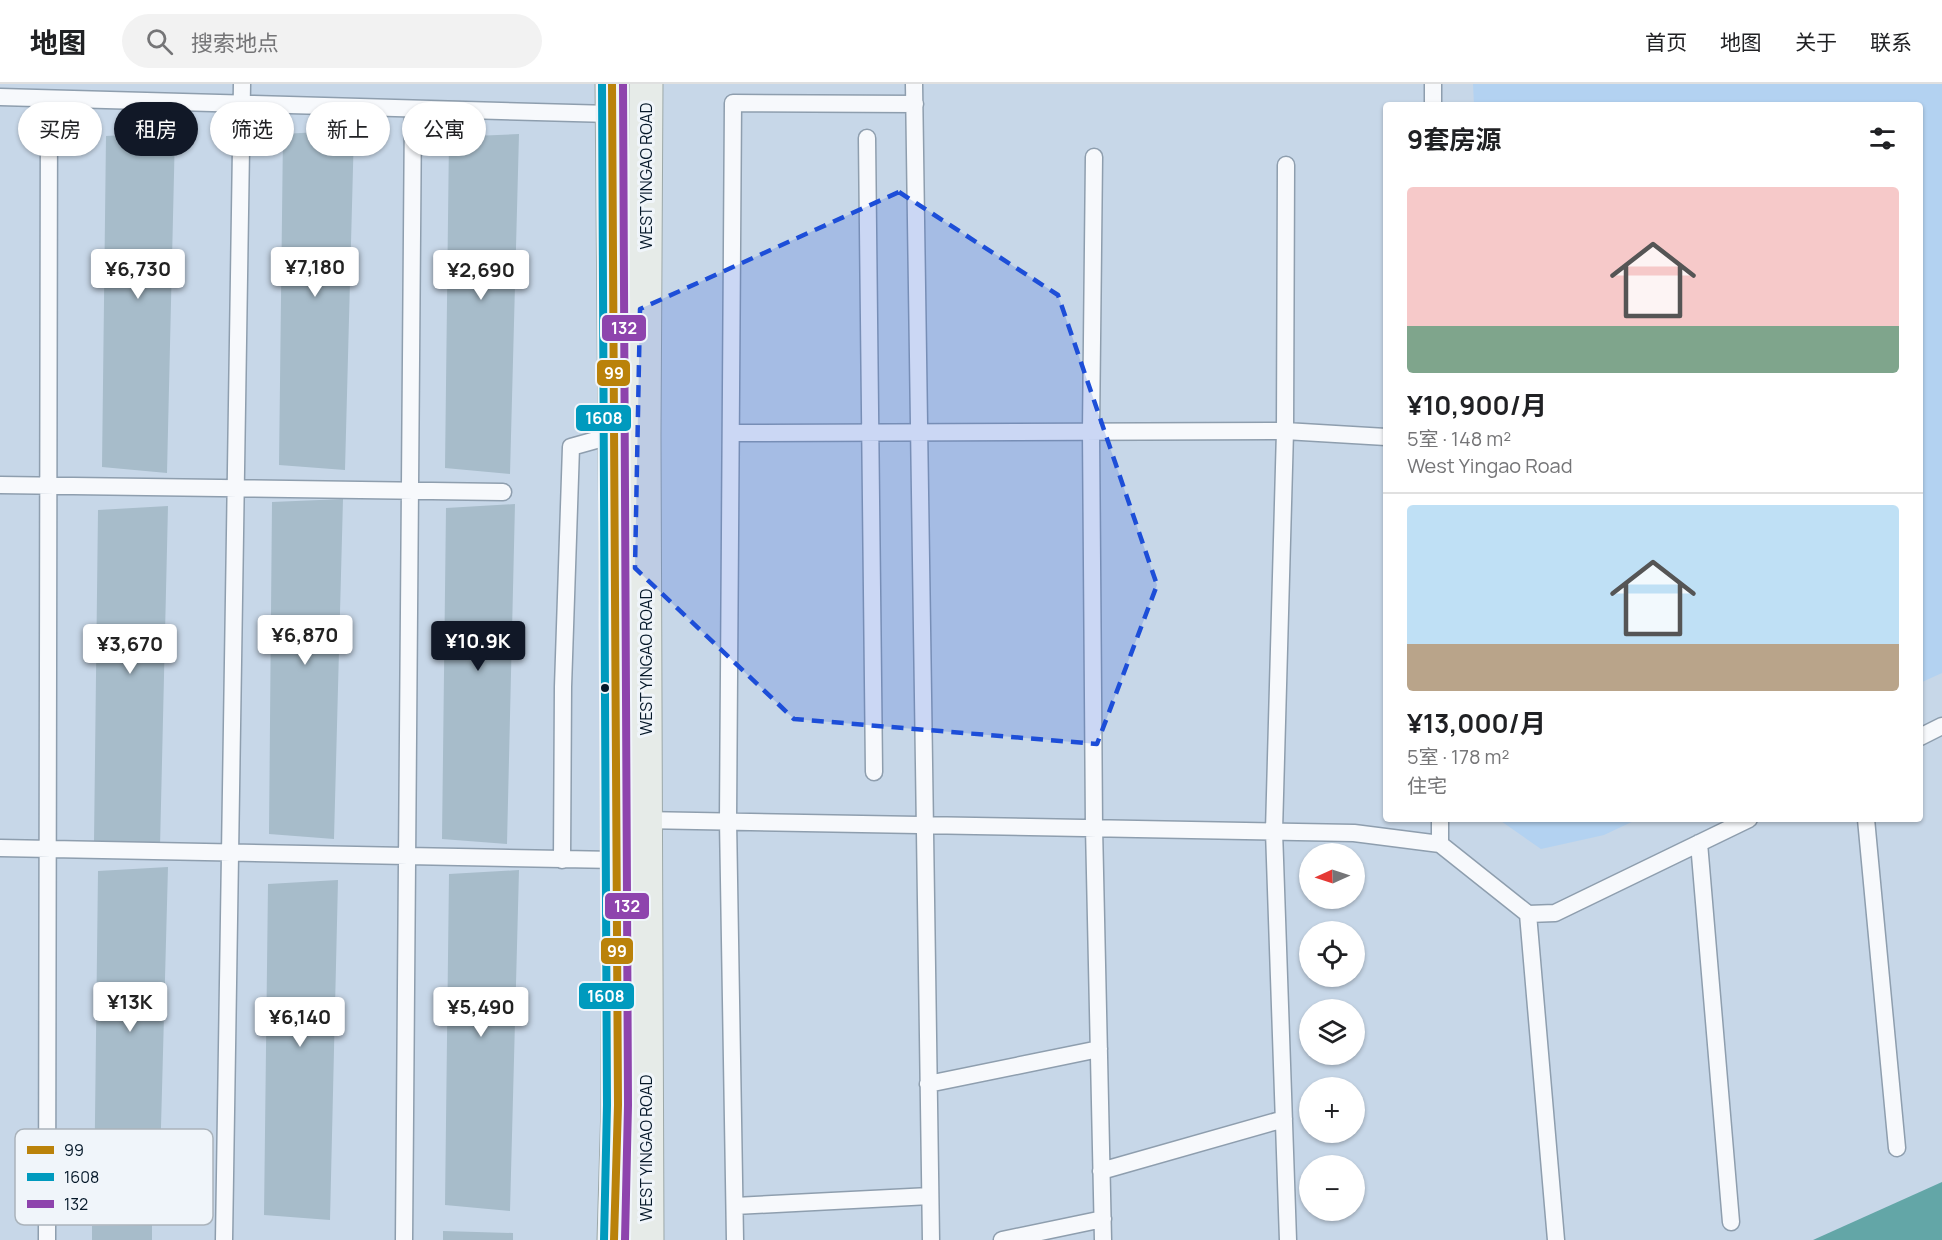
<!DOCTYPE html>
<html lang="zh">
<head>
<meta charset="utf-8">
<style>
  :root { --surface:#fff; --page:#f2f2f2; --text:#202124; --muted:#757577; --line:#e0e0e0; --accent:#111827 }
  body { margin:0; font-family:Manrope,"Noto Sans SC",sans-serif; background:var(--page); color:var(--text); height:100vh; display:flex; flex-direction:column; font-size:22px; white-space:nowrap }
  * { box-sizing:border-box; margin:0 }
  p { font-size:20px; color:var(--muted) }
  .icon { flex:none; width:33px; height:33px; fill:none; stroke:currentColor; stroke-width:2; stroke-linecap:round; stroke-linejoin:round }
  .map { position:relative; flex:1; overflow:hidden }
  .sheet { position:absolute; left:1383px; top:18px; width:540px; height:720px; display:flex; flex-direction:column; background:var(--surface); border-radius:6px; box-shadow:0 2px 4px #0004 }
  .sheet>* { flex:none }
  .hud { position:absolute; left:18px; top:18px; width:570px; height:54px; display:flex; gap:12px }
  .needle { width:39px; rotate:267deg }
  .fabs { position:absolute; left:1299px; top:759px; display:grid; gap:12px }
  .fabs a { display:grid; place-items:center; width:66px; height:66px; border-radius:50%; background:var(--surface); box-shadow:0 2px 4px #0004; font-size:30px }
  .price { position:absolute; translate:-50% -51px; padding:0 14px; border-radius:6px; background:#fff; color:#222; font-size:20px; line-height:39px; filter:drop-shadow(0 2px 3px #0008) }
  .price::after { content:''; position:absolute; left:50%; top:36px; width:18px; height:14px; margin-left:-9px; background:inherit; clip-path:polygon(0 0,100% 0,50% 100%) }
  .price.selected { background:var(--accent); color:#fff }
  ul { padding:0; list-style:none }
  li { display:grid; align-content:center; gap:12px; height:318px; padding:0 24px }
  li+li { border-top:2px solid var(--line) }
  li span { display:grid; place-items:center; height:186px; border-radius:6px; color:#555 }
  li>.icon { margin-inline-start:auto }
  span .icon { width:108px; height:108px; fill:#fffc; stroke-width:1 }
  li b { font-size:26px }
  h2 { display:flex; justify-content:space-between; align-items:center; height:72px; padding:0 24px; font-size:26px }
  .pill { padding:0 21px; border-radius:27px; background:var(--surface); box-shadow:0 2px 4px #0004; font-size:21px; line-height:54px }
  .pill.selected { background:var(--accent); color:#fff }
  header { display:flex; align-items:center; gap:36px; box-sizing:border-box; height:84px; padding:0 30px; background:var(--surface); border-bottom:2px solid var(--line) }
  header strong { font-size:28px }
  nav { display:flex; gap:33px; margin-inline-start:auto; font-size:21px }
  .search { width:420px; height:54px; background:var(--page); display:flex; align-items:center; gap:15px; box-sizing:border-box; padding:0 21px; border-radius:33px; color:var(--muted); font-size:22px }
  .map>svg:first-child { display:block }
  .built { fill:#b3d2f1 }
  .water { fill:#63a6a7 }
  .building { fill:#a7bcca }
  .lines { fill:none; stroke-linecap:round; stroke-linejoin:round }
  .service-casing { stroke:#8e9eae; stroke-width:19 }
  .primary-casing { stroke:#9ca8a9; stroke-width:35 }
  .service { stroke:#f7f9fc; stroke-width:16 }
  .primary { stroke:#e6ebe8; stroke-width:33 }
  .bus-1-casing { stroke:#f0f5fa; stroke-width:12 }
  .bus-2-casing { stroke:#f0f5fa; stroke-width:12 }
  .bus-3-casing { stroke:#f0f5fa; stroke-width:12 }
  .bus-1 { stroke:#ba820a; stroke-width:8 }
  .bus-2 { stroke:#009abe; stroke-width:8 }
  .bus-3 { stroke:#8e44ad; stroke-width:8 }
  .marked { fill:#1d4ed8; fill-opacity:0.2; stroke:#1d4ed8; stroke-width:4.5; stroke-dasharray:12 8; stroke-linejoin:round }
  .bus-dot { fill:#051829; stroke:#f0f5fa; stroke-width:2 }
  .labels { text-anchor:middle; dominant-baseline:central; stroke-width:6; stroke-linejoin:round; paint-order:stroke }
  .street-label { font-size:16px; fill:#051829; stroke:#f0f5fa }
  .key { fill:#f0f5fa; stroke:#aab3bb; stroke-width:1.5 }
  .key-label { font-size:16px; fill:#051829 }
  .line-badge { stroke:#f0f5fa; stroke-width:2 }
  .badge-label { font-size:16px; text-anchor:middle; font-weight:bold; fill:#fff }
</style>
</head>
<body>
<header>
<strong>地图</strong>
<div class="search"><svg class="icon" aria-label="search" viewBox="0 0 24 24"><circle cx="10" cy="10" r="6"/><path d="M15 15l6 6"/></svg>搜索地点</div>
<nav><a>首页</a><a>地图</a><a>关于</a><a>联系</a></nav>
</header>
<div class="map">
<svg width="1942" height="1156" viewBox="0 0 1942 1156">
  <rect width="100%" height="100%" fill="#c7d7e8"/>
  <!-- built -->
  <path class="built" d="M 1473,0 L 1942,0 L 1942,589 L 1920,599 L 1920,21 L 1474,21 Z
    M 1498,735 L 1638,735 L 1604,751 L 1541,765 Z"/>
  <!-- water -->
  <path class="water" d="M 1942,1098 L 1942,1156 L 1813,1156 Z"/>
  <!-- building -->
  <path class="building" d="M 354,46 L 345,386 L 279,381 L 283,50 Z
    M 175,48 L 167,389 L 102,383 L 106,52 Z
    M 519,50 L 510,390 L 445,384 L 449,53 Z
    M 343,415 L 334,755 L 269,750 L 272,418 Z
    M 515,420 L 507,760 L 442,755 L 446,424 Z
    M 168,422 L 160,763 L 94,758 L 98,426 Z
    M 168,783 L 159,1117 L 94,1118 L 98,787 Z
    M 519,786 L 510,1127 L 445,1121 L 449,790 Z
    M 338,796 L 330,1136 L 264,1131 L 268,800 Z
    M 152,1141 L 152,1156 L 92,1156 L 92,1142 Z
    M 443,1147 L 513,1149 L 513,1156 L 443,1156 Z"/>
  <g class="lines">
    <defs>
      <path id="service" d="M 914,0 L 931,1156
        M 1433,0 L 1433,21
        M 0,13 L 611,30
        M 867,54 L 874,688
        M 1094,73 L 1091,347 L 1094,743 L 1103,1156
        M 1286,81 L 1285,347 L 1274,747 L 1288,1156
        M 731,349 L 1285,347 L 1386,353
        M 0,401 L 503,408
        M 1920,653 L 1942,642
        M 1440,735 L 1440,760
        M 1866,735 L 1897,1064
        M 642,736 L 1354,749 L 1440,760 L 1528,830 L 1555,829 L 1749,735
        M 1699,759 L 1731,1138
        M 0,764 L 616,776
        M 562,776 L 563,603 L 571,363 L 614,351
        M 1528,830 L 1556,1156
        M 928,1000 L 1099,965
        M 1101,1087 L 1284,1035
        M 735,1122 L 930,1112
        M 47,1156 L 49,15
        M 224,1156 L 242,0
        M 404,1156 L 413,25
        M 735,1156 L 728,736 L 733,19 L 915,20
        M 1002,1156 L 1103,1135"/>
      <path id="primary" d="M 612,0 L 617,595 L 618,1021 L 614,1156
        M 646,0 L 644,352 L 647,1156"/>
    </defs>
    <!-- service casing -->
    <use href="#service" class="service-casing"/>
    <!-- primary casing -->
    <use href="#primary" class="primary-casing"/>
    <!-- service -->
    <use href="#service" class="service"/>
    <!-- primary -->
    <use href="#primary" class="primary"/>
    <defs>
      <path id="bus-1" d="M 612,0 L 618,1021 L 614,1156"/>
      <path id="bus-2" d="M 602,0 L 607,1021 L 604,1156"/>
      <path id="bus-3" d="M 623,0 L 628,1021 L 625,1156"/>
    </defs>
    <!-- bus-1 casing -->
    <use href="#bus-1" class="bus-1-casing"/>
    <!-- bus-2 casing -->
    <use href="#bus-2" class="bus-2-casing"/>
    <!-- bus-3 casing -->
    <use href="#bus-3" class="bus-3-casing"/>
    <!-- bus-1 -->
    <use href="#bus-1" class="bus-1"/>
    <!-- bus-2 -->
    <use href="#bus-2" class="bus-2"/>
    <!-- bus-3 -->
    <use href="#bus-3" class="bus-3"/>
  </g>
  <!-- marked area -->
  <path class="marked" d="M 899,108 L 1058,211 L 1157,501 L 1097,660 L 794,635 L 635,484 L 640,225 Z"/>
  <!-- markers -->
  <circle class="bus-dot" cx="605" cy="604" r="5"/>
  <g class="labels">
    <!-- street labels -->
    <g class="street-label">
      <text transform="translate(646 92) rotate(-90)">WEST YINGAO ROAD</text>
      <text transform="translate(646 578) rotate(-90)">WEST YINGAO ROAD</text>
      <text transform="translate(646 1064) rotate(-90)">WEST YINGAO ROAD</text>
    </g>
  </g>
  <!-- legend -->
  <rect x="15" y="1045" width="198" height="96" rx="9" class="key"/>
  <rect x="27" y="1062" width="27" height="8" fill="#ba820a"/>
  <rect x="27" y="1089" width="27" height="8" fill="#009abe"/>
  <rect x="27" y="1116" width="27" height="8" fill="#8e44ad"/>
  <g class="key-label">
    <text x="64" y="1072">99</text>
    <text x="64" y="1099">1608</text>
    <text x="64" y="1126">132</text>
  </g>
  <g class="line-badge">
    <rect x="601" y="230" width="46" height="28" rx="6" fill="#8e44ad"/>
    <rect x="596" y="275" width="35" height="28" rx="6" fill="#ba820a"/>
    <rect x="575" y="320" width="57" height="28" rx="6" fill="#009abe"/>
    <rect x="604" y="808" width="46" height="28" rx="6" fill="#8e44ad"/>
    <rect x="600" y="853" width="34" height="28" rx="6" fill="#ba820a"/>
    <rect x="578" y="898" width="57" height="28" rx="6" fill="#009abe"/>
  </g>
  <g class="badge-label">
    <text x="624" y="250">132</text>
    <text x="614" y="295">99</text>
    <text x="604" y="340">1608</text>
    <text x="627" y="828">132</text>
    <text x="617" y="873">99</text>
    <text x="606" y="918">1608</text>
  </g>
</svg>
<div class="fabs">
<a><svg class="needle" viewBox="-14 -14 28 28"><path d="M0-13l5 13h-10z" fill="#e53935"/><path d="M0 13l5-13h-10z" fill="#757577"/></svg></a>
<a><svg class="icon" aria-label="locate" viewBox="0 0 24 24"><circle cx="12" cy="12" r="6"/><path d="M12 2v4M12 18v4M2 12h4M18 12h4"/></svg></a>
<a><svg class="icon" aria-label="layers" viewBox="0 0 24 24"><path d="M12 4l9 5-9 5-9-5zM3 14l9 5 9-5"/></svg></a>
<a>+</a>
<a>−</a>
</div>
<b class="price" style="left:315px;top:214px">¥7,180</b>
<b class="price" style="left:138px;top:216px">¥6,730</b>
<b class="price" style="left:481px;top:217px">¥2,690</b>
<b class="price" style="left:305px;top:582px">¥6,870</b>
<b class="price selected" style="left:478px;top:588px">¥10.9K</b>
<b class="price" style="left:130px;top:591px">¥3,670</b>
<b class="price" style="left:130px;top:949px">¥13K</b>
<b class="price" style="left:481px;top:954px">¥5,490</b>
<b class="price" style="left:300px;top:964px">¥6,140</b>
<div class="hud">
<a class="pill">买房</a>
<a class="pill selected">租房</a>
<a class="pill">筛选</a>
<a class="pill">新上</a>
<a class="pill">公寓</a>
</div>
<section class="sheet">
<h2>9套房源<svg class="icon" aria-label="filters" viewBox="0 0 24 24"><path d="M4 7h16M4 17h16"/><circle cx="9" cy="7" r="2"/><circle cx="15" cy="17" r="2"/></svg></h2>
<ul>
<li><span style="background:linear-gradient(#f6c9c9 75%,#7fa58c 0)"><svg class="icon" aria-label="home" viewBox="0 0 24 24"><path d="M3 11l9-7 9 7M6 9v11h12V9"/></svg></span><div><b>¥10,900/月</b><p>5室 · 148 m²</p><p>West Yingao Road</p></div></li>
<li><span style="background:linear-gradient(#bfe0f5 75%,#b9a48a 0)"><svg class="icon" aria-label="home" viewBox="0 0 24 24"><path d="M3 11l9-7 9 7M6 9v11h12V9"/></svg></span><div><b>¥13,000/月</b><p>5室 · 178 m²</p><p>住宅</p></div></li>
</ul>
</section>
</div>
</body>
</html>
